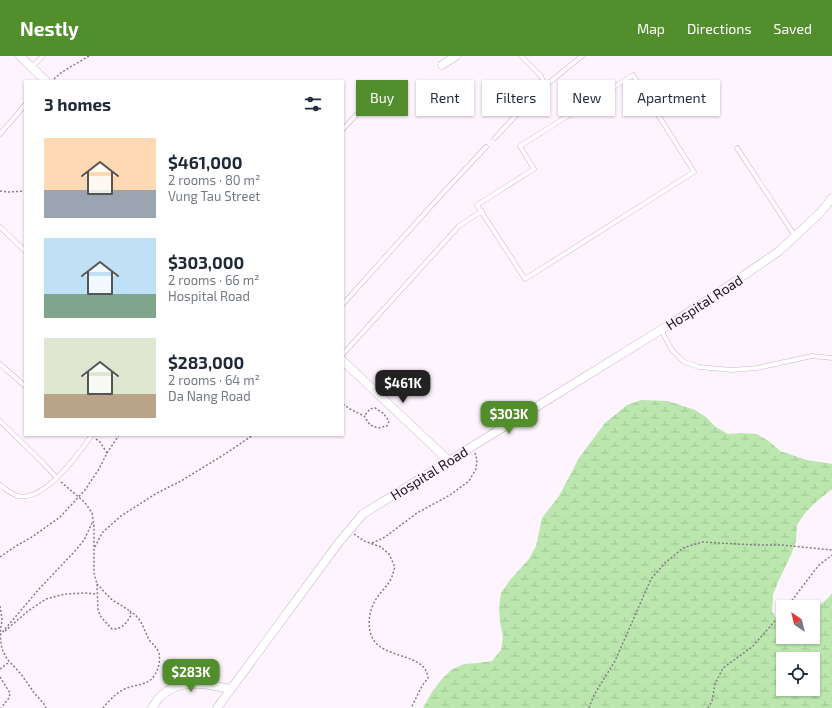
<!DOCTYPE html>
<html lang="en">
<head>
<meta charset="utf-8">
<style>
  :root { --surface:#fff; --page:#f2f2f3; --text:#1f2937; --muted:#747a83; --accent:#538e2d }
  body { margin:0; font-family:"Exo 2",sans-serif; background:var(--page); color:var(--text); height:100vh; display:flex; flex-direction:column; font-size:15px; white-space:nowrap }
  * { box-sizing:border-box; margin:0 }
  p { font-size:13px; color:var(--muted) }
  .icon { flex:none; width:22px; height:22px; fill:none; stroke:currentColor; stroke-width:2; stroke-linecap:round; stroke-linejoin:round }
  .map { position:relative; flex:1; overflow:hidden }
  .side { position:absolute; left:24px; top:24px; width:320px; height:356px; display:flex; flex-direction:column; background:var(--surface); border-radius:0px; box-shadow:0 1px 3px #0004 }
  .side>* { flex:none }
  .top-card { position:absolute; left:356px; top:24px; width:380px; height:36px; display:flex; gap:8px }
  .needle { width:26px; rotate:325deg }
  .buttons { position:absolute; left:776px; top:544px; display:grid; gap:8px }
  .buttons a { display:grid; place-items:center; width:44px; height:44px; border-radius:0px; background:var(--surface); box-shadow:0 1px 3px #0004; font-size:20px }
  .price { position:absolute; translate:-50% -34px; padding:0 9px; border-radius:8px; background:var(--accent); color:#fff; font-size:13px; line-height:26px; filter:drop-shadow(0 1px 2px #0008) }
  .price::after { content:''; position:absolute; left:50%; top:24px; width:12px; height:9px; margin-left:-6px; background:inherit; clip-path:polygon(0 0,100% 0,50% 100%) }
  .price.on { background:#222; color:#fff }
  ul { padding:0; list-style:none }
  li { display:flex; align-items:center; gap:12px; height:100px; padding:0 20px }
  li span { display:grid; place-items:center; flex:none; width:112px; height:80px; border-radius:0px; color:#555 }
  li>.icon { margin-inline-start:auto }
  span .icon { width:48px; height:48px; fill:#fffc; stroke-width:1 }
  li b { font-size:17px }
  h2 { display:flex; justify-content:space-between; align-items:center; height:48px; padding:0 20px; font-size:17px }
  .chip { padding:0 14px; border-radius:0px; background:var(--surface); box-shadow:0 1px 3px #0004; font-size:14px; line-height:36px }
  .chip.on { background:var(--accent); color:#fff }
  header { display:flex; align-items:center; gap:24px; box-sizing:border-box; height:56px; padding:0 20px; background:var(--accent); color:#fff }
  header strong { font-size:19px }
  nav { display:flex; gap:22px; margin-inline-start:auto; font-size:14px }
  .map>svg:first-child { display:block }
  .wetland { fill:url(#wetland-marsh); fill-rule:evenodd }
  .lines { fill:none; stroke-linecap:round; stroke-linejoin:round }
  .service-casing { stroke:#cbb3cb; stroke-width:5 }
  .minor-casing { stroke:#cbb3cb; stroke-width:9 }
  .path { stroke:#847b84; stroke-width:1.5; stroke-dasharray:2 2; stroke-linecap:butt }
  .service { stroke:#fff; stroke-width:4 }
  .minor { stroke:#fff; stroke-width:8 }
  .labels { text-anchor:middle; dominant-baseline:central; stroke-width:3.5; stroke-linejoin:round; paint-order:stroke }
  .street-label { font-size:14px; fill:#1c131c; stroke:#fef4fe }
</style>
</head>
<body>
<header>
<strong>Nestly</strong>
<nav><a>Map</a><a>Directions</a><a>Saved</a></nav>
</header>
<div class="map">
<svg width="832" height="652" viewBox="0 0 832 652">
  <defs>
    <pattern id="wetland-marsh" width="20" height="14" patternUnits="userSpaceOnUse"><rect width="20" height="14" fill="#bbe7af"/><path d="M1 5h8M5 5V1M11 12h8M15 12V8" fill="none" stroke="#a0c596"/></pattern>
  </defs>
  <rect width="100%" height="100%" fill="#fef4fe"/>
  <!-- wetland -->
  <path class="wetland" d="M 641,344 L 668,345 L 695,354 L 706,361 L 716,371 L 728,378 L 742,377 L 757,378 L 770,386 L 780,395 L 807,404 L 832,408 L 832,433 L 816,446 L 805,457 L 797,469 L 796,485 L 791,499 L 778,526 L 773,539 L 772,555 L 779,567 L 783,567 L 783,581 L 813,581 L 813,555 L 828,542 L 832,537 L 832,652 L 423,652 L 432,636 L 441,624 L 451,614 L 464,608 L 478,607 L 492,605 L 501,594 L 503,580 L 500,566 L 499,552 L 501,537 L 510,524 L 529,503 L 536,490 L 542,462 L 559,440 L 579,402 L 605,367 L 627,349 ZM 783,603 L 813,603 L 813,633 L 783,633 Z"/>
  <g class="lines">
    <defs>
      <path id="service" d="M 521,0 L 541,20 L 543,25 L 542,33
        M 32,11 L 43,0
        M 633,19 L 694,116 L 525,223 L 477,149 L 534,113 L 520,90 Z
        M 343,73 L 374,40
        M 0,78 L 25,49
        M 495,82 L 532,42 L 550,26 L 582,0
        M 737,92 L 795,180
        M 0,171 L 25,195
        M 343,248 L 442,138 L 486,91
        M 661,274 L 672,294 L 684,306 L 699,311 L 732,314 L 757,312 L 812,300 L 832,302
        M 343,298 L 459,170 L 482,155
        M 0,308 L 25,330
        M 0,365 L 43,407 L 57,422
        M 0,429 C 6,433 11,438 18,440 C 45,446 79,397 92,379"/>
      <path id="minor" d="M 20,0 L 46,25
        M 442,9 L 456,0
        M 343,305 L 449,405
        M 152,652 C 154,649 156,645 159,642 C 179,621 206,628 230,633
        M 217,652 L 340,485 L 363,458 L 672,267 L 715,239 L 778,196 L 820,157 L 832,142"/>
    </defs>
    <!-- service casing -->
    <use href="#service" class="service-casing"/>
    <!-- minor casing -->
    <use href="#minor" class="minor-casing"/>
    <!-- path -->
    <path class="path" d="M 54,23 L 62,16 L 89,0
      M 0,135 L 9,136 L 25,135
      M 343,348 L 350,353 L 364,360 L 370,369 L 378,372 L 387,370 L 389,365 L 383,357 L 375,352 L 370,353 L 364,360
      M 96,383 L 100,386 L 107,397
      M 61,426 L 81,443 L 86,448 L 92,457 L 94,470 L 94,517 L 97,528 L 98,554 L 101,561 L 112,573 C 121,574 127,567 131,559 L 130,555 L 111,543 L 97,528
      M 354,478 L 364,485 L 381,491 L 389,498 L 395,511 C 393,515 393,519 391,523 C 387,531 379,537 375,545 C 369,555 367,570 372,581 C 382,604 426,596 428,622 L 422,630 L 411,652
      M 372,487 L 385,481 L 417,457 L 450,439 L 469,425 L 476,413 L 477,404 L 475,397
      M 95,491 L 102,477 L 121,460 L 157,437 L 181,425 L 225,398 L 253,379
      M 0,501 L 16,490 L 32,481 L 60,461 L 85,434 L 99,413 L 107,397 L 119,379
      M 0,550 L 2,563 L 0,579 L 2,593 L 7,603 L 21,618 L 35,638 L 44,648 L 46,652
      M 787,551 L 818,510 L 832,499
      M 5,575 L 28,555 L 46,543 L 65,538 L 85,537 L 97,538
      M 0,579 L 39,533 L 75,495 L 84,484 L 93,465
      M 0,613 L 8,607 L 8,605
      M 0,621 L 10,637 L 9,642 L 1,652
      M 103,652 C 108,646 114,639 121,635 C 130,629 141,630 149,625 C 157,620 161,606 159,597 C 157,592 154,589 150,585 C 145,577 143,567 137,561 C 135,558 132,557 130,555
      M 589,652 L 594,639 L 615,605 L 651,523 L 665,507 L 683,492 L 702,486 L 755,489 L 782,489 L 832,494
      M 708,652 L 712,645 L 715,628 L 723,612 L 752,591 L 783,556"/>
    <!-- service -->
    <use href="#service" class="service"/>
    <!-- minor -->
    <use href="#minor" class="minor"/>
  </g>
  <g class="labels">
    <!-- street labels -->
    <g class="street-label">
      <text transform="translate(704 246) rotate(-33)">Hospital Road</text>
      <text transform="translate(429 417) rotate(-32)">Hospital Road</text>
    </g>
  </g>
</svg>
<div class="buttons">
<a><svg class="needle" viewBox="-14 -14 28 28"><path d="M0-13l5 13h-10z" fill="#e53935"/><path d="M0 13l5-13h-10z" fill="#747a83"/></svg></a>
<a><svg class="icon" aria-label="locate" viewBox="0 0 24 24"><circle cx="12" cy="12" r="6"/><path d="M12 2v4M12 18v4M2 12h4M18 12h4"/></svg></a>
</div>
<b class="price on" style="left:403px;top:348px">$461K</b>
<b class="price" style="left:509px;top:379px">$303K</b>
<b class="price" style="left:191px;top:637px">$283K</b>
<div class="top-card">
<a class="chip on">Buy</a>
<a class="chip">Rent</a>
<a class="chip">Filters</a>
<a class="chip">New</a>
<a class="chip">Apartment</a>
</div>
<section class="side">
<h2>3 homes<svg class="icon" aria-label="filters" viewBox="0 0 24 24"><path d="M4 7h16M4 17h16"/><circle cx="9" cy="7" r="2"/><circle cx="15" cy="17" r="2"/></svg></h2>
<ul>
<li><span style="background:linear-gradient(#ffd9b3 65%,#9aa5b1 0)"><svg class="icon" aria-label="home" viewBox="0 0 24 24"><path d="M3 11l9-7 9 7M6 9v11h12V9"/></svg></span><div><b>$461,000</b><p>2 rooms · 80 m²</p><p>Vung Tau Street</p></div></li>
<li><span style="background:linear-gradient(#bfe0f5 70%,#7fa58c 0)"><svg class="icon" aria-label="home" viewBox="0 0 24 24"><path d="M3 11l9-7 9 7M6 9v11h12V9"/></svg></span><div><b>$303,000</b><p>2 rooms · 66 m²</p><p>Hospital Road</p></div></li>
<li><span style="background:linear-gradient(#dfe7d0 70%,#b9a48a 0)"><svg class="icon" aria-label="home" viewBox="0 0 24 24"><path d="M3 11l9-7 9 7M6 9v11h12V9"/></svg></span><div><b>$283,000</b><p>2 rooms · 64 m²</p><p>Da Nang Road</p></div></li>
</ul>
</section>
</div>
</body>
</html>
